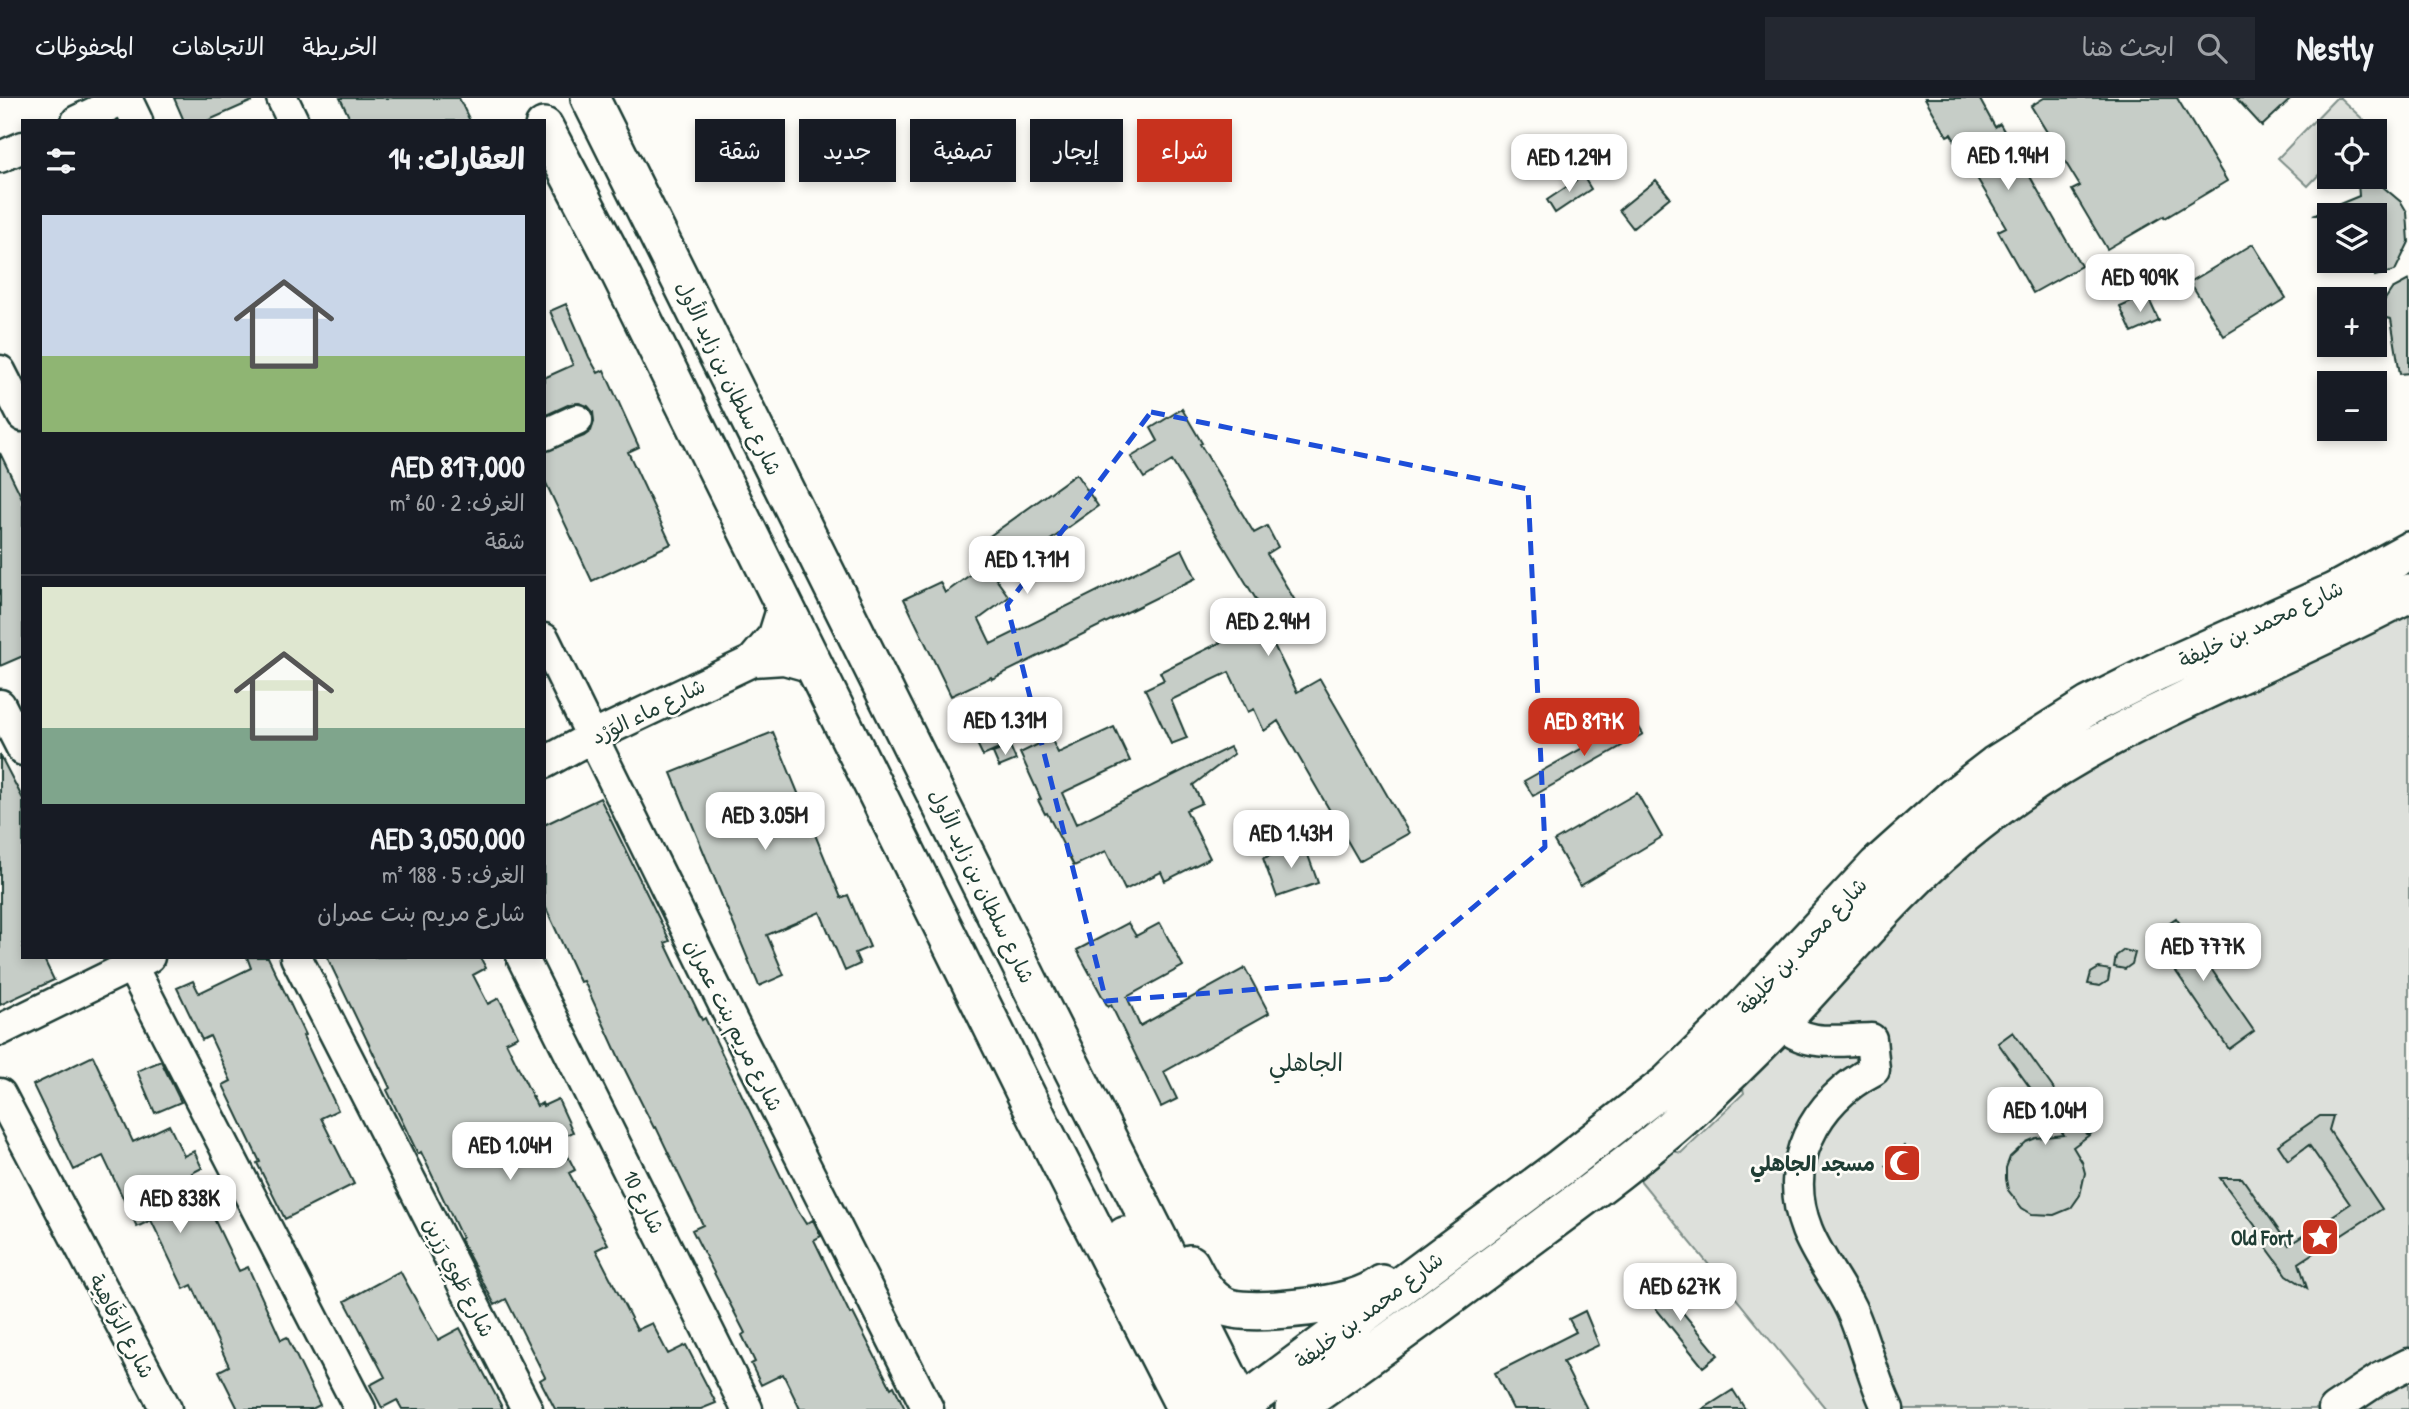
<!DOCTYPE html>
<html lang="ar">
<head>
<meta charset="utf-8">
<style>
  :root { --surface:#171b24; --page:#242831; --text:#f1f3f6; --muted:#9ea1a6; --line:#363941; --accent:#c8321e }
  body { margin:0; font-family:"Patrick Hand","Playpen Sans Arabic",sans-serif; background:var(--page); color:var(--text); direction:rtl; height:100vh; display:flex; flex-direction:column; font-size:26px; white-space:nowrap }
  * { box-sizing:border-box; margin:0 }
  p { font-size:23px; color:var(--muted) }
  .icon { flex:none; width:38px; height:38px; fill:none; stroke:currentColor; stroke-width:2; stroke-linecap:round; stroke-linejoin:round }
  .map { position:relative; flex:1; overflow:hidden; direction:ltr }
  .sheet { position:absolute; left:21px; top:21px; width:525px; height:840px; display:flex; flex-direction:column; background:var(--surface); border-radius:0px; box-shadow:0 4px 10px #0003; direction:rtl }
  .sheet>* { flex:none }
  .top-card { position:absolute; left:567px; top:21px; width:665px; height:63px; direction:rtl; display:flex; gap:14px }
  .tools { position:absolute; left:2317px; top:21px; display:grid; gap:14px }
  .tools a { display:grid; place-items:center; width:70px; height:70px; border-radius:0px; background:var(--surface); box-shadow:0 4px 10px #0003; font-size:35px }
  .price { position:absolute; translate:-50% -60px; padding:0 16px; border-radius:14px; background:#fff; color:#222; font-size:23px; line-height:46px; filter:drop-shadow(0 2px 4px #0008) }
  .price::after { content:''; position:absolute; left:50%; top:42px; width:21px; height:16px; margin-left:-10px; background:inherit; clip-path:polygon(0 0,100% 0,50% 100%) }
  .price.current { background:var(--accent); color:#fff }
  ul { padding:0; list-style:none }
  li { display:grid; align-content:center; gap:14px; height:371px; padding:0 21px }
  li+li { border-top:2px solid var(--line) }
  li span { display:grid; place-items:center; height:217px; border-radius:0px; color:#555 }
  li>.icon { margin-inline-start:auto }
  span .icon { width:126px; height:126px; fill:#fffc; stroke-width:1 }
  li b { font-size:30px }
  h2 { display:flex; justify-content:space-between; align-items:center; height:84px; padding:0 21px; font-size:30px }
  .pill { padding:0 24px; border-radius:0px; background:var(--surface); box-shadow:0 4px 10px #0003; font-size:24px; line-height:63px }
  .pill.current { background:var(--accent); color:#fff }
  header { display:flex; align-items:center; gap:42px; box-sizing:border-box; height:98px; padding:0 35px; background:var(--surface); border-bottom:2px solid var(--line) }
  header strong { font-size:33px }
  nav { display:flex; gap:38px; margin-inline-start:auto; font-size:24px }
  .search { width:490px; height:63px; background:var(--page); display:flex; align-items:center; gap:18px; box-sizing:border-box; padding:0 24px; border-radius:0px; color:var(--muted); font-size:26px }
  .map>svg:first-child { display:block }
  .green { fill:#dde0db; stroke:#7e8e88; stroke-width:2 }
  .building { fill:#c6cdc7; stroke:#1f3d34; stroke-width:2 }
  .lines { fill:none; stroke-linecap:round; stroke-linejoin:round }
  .minor-casing { stroke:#1f3d34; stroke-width:35 }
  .major-casing { stroke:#1f3d34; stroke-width:42 }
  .minor { stroke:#fdfcf7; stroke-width:30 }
  .major { stroke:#fdfcf7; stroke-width:37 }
  .marked { fill:none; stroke:#1d4ed8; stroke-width:5; stroke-dasharray:14 9; stroke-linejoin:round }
  .labels { text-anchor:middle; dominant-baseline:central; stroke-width:5; stroke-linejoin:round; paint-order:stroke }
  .street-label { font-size:21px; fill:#1f3d34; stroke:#fdfcf7 }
  .poi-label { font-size:21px; font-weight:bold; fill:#1f3d34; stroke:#fdfcf7; text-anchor:end }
  .quarter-label { font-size:24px; fill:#1f3d34; stroke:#fdfcf7 }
</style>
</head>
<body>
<header>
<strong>Nestly</strong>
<div class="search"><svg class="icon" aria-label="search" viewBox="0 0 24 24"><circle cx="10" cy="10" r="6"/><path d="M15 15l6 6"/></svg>ابحث هنا</div>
<nav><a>الخريطة</a><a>الاتجاهات</a><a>المحفوظات</a></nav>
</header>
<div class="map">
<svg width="2409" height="1311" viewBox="0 0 2409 1311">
  <rect width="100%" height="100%" fill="#fdfcf7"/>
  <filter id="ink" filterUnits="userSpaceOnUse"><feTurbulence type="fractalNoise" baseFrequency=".0143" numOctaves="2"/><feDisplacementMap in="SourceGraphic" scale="14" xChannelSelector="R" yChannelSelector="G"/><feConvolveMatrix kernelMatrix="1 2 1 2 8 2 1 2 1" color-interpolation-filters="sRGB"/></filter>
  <g filter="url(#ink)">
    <!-- green -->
    <path class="green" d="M 2336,0 L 2340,0 L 2368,26 L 2361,33 L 2329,33 L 2329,66 L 2308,88 L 2278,60 Z
      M 2409,509 L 2409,1311 L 1826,1311 L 1635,1076 L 1662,1050 L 1681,1055 L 1744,995 L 1741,983 L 1842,871 L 2032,698 Z"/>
    <!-- building -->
    <path class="building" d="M 174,0 L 259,0 L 207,23 L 184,23 Z
      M 340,0 L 459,0 L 470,23 L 351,23 Z
      M 1925,0 L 1979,0 L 1995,29 L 2000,26 L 2081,168 L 2033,195 L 1998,133 L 2006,129 L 1951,36 L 1947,38 Z
      M 2044,0 L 2177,0 L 2227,83 L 2165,120 L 2164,118 L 2107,151 L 2072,92 L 2080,88 L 2031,8 Z
      M 2236,0 L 2292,0 L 2262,28 Z
      M 1583,78 L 1591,91 L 1555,115 L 1547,102 Z
      M 1656,82 L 1670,99 L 1633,130 L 1619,112 Z
      M 2358,85 L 2382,88 L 2401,104 L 2407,114 L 2409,144 L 2395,173 L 2375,178 L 2375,117 L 2313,117 L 2359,98 Z
      M 2253,146 L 2286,200 L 2224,238 L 2190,184 Z
      M 2409,182 L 2409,275 L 2400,276 L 2391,221 L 2377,218 L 2382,206 L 2392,191 Z
      M 2147,197 L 2159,223 L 2132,235 L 2120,209 Z
      M 566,206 L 589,259 L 598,275 L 604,272 L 639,349 L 628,354 L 671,446 L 592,483 L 544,381 L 544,354 L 584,338 L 591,333 L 594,324 L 593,314 L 588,308 L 579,305 L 570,306 L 544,318 L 544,280 L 573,267 L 550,213 Z
      M 1182,311 L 1202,345 L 1200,346 L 1254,435 L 1267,428 L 1278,449 L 1267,456 L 1303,516 L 1269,537 L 1297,594 L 1320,581 L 1409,735 L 1359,763 L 1278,623 L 1264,633 L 1254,611 L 1248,614 L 1229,574 L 1171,602 L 1187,640 L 1171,646 L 1145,591 L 1164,582 L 1160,574 L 1268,521 L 1172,363 L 1144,380 L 1131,359 L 1158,343 L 1151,330 Z
      M 0,355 L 23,402 L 23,558 L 0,568 Z
      M 1076,376 L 1098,408 L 996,481 L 1009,499 L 979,521 L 991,546 L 1182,451 L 1196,480 L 992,581 L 991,579 L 951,598 L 904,501 L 940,484 L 945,495 L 985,466 L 973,450 Z
      M 982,616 L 999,651 L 983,658 L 966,623 Z
      M 1634,621 L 1643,636 L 1533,698 L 1524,683 Z
      M 1114,629 L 1130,663 L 1062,695 L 1076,726 L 1230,649 L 1234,656 L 1193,687 L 1202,705 L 1186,712 L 1210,760 L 1165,783 L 1161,774 L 1125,792 L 1106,753 L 1074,768 L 1047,715 L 1045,716 L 1038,702 L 1041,701 L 1020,655 L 1051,640 L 1058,655 Z
      M 773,634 L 841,800 L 848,797 L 870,849 L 855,855 L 860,866 L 845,873 L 820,814 L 767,837 L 784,877 L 759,888 L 671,675 Z
      M 1010,648 L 1016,662 L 999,669 L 993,655 Z
      M 0,657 L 23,701 L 23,859 L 43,859 L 54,882 L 0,907 Z
      M 1637,695 L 1662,739 L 1580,788 L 1554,743 Z
      M 600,700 L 670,843 L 665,845 L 702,922 L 705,920 L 796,1110 L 806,1126 L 813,1122 L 821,1138 L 814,1142 L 850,1216 L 853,1215 L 891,1290 L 894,1288 L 905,1311 L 800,1311 L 783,1276 L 761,1287 L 751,1266 L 755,1264 L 742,1237 L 745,1235 L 692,1132 L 703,1127 L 656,1029 L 654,1030 L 620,962 L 584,883 L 580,884 L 544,806 L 544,727 Z
      M 1304,746 L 1318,785 L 1277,799 L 1263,760 Z
      M 2176,820 L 2254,933 L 2229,951 L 2151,837 Z
      M 1128,825 L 1136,838 L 1160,825 L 1183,868 L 1127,899 L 1140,928 L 1245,870 L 1269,915 L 1164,974 L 1177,1001 L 1161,1009 L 1111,907 L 1108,909 L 1077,852 Z
      M 2124,852 L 2135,855 L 2132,866 L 2125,871 L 2114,869 L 2116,858 Z
      M 247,859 L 268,859 L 305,937 L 303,938 L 338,1012 L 321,1020 L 354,1086 L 285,1121 L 257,1065 L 260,1064 L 223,987 L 231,983 L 210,938 L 202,942 L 177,890 L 193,883 L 199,895 L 251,870 Z
      M 327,859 L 480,859 L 486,870 L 473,877 L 488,906 L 499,900 L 518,938 L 506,944 L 537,1008 L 542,1005 L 543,1008 L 558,1001 L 573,1034 L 559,1041 L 575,1072 L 569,1075 L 608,1146 L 596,1152 L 637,1232 L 652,1225 L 668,1256 L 686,1247 L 716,1305 L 701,1311 L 555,1311 L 540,1282 L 545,1279 L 506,1201 L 495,1207 L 460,1141 L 462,1140 L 421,1054 L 418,1056 L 387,992 L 390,990 Z
      M 2099,870 L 2110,872 L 2108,883 L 2100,888 L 2088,886 L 2091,875 Z
      M 2013,934 L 2086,1036 L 2092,1035 L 2073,1049 L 2082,1064 L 2085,1075 L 2080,1097 L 2071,1110 L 2054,1117 L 2032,1116 L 2022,1110 L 2008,1092 L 2006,1081 L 2006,1070 L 2010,1059 L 2026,1044 L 2036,1040 L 2064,1037 L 1998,945 Z
      M 93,958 L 133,1044 L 169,1027 L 184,1058 L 194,1053 L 202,1070 L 192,1075 L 239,1173 L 248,1169 L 281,1242 L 287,1239 L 320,1307 L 312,1311 L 238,1311 L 219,1273 L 229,1268 L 192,1187 L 184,1191 L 151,1122 L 137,1129 L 103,1058 L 74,1072 L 33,987 Z
      M 161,963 L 181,1004 L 155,1015 L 137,973 Z
      M 2320,1018 L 2333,1018 L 2329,1032 L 2382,1111 L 2299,1165 L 2307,1190 L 2287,1177 L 2256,1135 L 2259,1133 L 2220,1080 L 2242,1080 L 2289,1147 L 2350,1106 L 2309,1047 L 2288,1062 L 2278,1047 Z
      M 1904,1048 L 1919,1063 L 1901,1082 L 1886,1068 Z
      M 400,1173 L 438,1242 L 460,1230 L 503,1311 L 402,1311 L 397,1302 L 382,1310 L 370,1287 L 385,1279 L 345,1203 Z
      M 1655,1181 L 1718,1257 L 1703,1269 L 1641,1192 Z
      M 1585,1213 L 1599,1247 L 1563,1264 L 1587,1311 L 1513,1311 L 1495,1275 L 1576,1234 L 1569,1221 Z
      M 1733,1292 L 1745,1311 L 1703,1311 Z"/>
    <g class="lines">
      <defs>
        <path id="minor" d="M 126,0 L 137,23
          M 282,0 L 293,23
          M 77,23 L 125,0
          M 0,59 L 23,49
          M 0,273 L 23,318
          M 544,337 L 577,322
          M 544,541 L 732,923 L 928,1311
          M 752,563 L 774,537 L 784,505
          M 0,607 L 23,652
          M 544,665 L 592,639 L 752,563 L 784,561 L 816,570
          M 127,859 L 360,1311
          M 296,859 L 527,1311
          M 522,859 L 747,1311
          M 1780,924 C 1805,950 1839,942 1871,941 L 1874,972 C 1814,1003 1781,1066 1807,1132 C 1818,1160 1838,1184 1851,1211 C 1866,1244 1872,1279 1888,1311
          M 0,932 L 149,859
          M 0,996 L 166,1311
          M 2334,1311 L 2379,1281 L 2409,1266"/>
        <path id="major" d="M 590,0 L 1039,904 L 1244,1311
          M 544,29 L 608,151 L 1041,1027 L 1186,1311
          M 1125,1138 L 1202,1285 L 1221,1311
          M 1190,1166 C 1199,1183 1206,1199 1224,1208 C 1245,1219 1328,1208 1353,1200 C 1363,1197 1373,1193 1382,1186
          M 1236,1311 L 1561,1069 L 1668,985 L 1734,921 L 1877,768 L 1955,698 L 1995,667 L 2090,607 L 2158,573 L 2334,494 L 2409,453
          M 1294,1311 C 1367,1261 1438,1207 1509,1155 C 1569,1110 1630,1067 1686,1017 C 1718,987 1750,956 1781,924 C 1845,856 1904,783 1978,725 C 2107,622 2265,572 2409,495"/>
      </defs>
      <!-- minor casing -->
      <use href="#minor" class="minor-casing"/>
      <!-- major casing -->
      <use href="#major" class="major-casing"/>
      <!-- minor -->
      <use href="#minor" class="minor"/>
      <!-- major -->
      <use href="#major" class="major"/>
    </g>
  </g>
  <!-- marked area -->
  <path class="marked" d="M 1151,314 L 1528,391 L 1545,749 L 1388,881 L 1106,903 L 1007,507 Z"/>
  <!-- icons -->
  <defs>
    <symbol id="mosque-square" viewBox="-11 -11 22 22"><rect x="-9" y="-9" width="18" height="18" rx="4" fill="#c8321e" stroke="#fdfcf7"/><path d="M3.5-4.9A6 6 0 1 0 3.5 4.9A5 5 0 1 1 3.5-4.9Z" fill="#fff"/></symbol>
    <symbol id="sight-square" viewBox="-11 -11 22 22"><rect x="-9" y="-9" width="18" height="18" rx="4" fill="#c8321e" stroke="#fdfcf7"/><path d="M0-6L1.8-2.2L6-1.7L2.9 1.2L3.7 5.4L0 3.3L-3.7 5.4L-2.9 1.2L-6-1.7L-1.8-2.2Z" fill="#fff"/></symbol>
  </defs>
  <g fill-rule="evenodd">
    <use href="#mosque-square" x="1880" y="1043" width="44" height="44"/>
    <use href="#sight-square" x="2298" y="1117" width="44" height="44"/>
  </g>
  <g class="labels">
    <!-- street labels -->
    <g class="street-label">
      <text transform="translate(729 280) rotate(64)">شارع سلطان بن زايد الأول</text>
      <text transform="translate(2261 526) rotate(-25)">شارع محمد بن خليفة</text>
      <text transform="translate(648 613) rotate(-26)">شارع ماء الوَرْد</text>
      <text transform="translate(982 788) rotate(64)">شارع سلطان بن زايد الأول</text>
      <text transform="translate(1802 848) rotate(-47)">شارع محمد بن خليفة</text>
      <text transform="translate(734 927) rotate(63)">شارع مريم بنت عمران</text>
      <text transform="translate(644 1104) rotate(64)">شارع 10</text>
      <text transform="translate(459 1179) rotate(63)">شارع طَوِي رَزِين</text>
      <text transform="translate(1369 1212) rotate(-37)">شارع محمد بن خليفة</text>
      <text transform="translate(122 1228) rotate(62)">شارع الرَفَاهِية</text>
    </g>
    <!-- poi labels -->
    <g class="poi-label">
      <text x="1875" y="1065">مسجد الجاهلي</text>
      <text x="2293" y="1139">Old Fort</text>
    </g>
    <!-- quarter labels -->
    <g class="quarter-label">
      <text x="1306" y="964">الجاهلي</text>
    </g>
  </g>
</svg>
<div class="tools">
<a><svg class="icon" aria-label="locate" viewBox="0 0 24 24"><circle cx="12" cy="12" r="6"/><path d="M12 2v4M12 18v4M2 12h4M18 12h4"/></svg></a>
<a><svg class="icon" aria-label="layers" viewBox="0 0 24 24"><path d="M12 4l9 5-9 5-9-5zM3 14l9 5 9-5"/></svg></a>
<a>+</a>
<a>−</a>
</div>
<b class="price" style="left:2008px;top:94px">AED 1.94M</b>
<b class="price" style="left:1569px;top:96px">AED 1.29M</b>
<b class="price" style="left:2140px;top:216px">AED 909K</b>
<b class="price" style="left:1027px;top:498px">AED 1.71M</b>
<b class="price" style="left:1268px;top:560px">AED 2.94M</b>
<b class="price" style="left:1005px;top:659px">AED 1.31M</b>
<b class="price current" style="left:1584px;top:660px">AED 817K</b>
<b class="price" style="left:765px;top:754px">AED 3.05M</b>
<b class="price" style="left:1291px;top:772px">AED 1.43M</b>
<b class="price" style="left:2203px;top:885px">AED 777K</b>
<b class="price" style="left:2045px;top:1049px">AED 1.04M</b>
<b class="price" style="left:510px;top:1084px">AED 1.04M</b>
<b class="price" style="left:180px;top:1137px">AED 838K</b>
<b class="price" style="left:1680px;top:1225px">AED 627K</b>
<div class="top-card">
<a class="pill current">شراء</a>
<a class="pill">إيجار</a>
<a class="pill">تصفية</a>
<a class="pill">جديد</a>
<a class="pill">شقة</a>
</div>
<section class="sheet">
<h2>العقارات: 14<svg class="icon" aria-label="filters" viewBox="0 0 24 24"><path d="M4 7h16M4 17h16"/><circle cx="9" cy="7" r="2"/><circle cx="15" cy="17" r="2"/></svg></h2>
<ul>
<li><span style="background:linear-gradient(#c9d6e8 65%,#8fb573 0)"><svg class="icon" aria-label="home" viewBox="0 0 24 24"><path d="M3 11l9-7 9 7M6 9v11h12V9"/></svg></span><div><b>AED 817,000</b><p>الغرف: 2 · 60 m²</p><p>شقة</p></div></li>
<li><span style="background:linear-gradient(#dfe7d0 65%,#7fa58c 0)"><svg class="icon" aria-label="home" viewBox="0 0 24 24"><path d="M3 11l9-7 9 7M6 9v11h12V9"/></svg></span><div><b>AED 3,050,000</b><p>الغرف: 5 · 188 m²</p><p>شارع مريم بنت عمران</p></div></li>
</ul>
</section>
</div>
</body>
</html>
